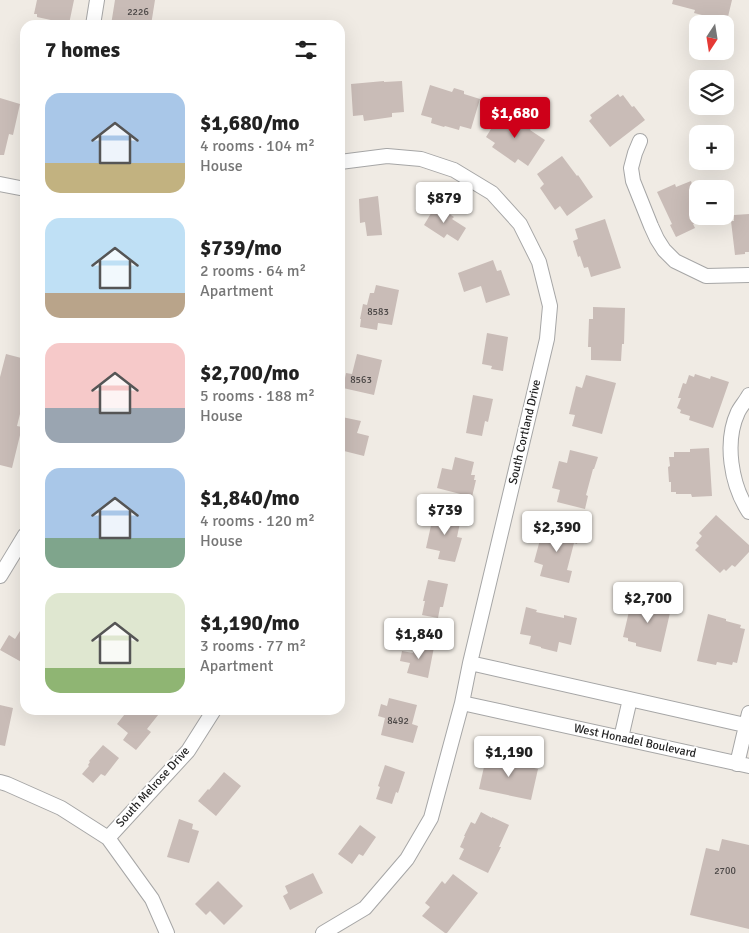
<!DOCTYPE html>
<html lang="en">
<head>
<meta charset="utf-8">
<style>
  :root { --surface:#fff; --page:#f6f6f6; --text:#222; --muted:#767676; --accent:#ce0019 }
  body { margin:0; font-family:Signika,sans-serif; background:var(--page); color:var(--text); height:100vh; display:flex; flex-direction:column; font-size:19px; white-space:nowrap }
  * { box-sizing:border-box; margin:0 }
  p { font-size:16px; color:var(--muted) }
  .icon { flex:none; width:28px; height:28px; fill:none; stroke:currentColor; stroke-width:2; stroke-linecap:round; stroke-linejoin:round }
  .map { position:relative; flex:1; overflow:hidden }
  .drawer { position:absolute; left:20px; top:20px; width:325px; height:695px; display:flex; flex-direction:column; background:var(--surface); border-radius:15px; box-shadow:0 5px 20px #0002 }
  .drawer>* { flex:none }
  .needle { width:32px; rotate:192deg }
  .fabs { position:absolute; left:689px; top:15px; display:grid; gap:10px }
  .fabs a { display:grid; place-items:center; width:45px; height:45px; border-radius:10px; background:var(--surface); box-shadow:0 5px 20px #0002; font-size:25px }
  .price { position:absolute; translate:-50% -42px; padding:0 11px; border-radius:5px; background:#fff; color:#222; font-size:16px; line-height:32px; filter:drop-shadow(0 1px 2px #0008) }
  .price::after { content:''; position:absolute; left:50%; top:30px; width:15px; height:11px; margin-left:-8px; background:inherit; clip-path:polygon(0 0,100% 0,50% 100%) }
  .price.active { background:var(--accent); color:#fff }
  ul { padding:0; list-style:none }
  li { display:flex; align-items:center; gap:15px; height:125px; padding:0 25px }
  li span { display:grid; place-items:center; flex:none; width:140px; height:100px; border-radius:15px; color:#555 }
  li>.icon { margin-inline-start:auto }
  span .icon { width:60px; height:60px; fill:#fffc; stroke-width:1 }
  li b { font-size:21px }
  h2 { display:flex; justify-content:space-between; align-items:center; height:60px; padding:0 25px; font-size:21px }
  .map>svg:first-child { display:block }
  .building { fill:#c9bcb7 }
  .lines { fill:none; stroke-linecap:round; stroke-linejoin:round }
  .minor-casing { stroke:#a6a6a6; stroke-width:16 }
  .minor { stroke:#fff; stroke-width:14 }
  .labels { text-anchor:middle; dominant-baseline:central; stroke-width:4; stroke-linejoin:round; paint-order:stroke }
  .number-label { font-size:10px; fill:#4a4645 }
  .street-label { font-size:12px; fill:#1f1f1f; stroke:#fff }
</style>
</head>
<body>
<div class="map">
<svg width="749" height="933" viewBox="0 0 749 933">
  <rect width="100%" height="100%" fill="#f0ebe4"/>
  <!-- building -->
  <path class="building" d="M 37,0 L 74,0 L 69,24 L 37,17 L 37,14 L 34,14 Z
    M 115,0 L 155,0 L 151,25 L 111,25 Z
    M 673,0 L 732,0 L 726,25 L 725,24 L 701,19 L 702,15 L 694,13 L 695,10 L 672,4 Z
    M 384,81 L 384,82 L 402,81 L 404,112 L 392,113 L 392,117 L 364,121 L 363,115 L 353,116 L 351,84 Z
    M 430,85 L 452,92 L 454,88 L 464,91 L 464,94 L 480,99 L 471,129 L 460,126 L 459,130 L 445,126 L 444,127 L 431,123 L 432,118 L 421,115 Z
    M 618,94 L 620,97 L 623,95 L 632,107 L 634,106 L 645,120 L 610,147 L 589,121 L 592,118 L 590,115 Z
    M 0,98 L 20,104 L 13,135 L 9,134 L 4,155 L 0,155 Z
    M 503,110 L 531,128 L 530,130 L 545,140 L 528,166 L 518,159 L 515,163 L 492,147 L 495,143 L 486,137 Z
    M 562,156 L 577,176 L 578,175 L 593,197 L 567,216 L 560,206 L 555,210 L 540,188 L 544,184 L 537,174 Z
    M 691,181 L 692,184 L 698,181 L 698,222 L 693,224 L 695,228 L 676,237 L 670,225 L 672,224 L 657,192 L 675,184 L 676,187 Z
    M 378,196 L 382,235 L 367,236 L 365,222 L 360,223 L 359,199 Z
    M 436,205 L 454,217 L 452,219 L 466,228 L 458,241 L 447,234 L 444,238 L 424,225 Z
    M 749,214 L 749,252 L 745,252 L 745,254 L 735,255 L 731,221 L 734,221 L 734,215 Z
    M 605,219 L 621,268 L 591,277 L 588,267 L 584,268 L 580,256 L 578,257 L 573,241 L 578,239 L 575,229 Z
    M 493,260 L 497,271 L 501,270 L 510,295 L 486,303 L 481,286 L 464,292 L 458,273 Z
    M 376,285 L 399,290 L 392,325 L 378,323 L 377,330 L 360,327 L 361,319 L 360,319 L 363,304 L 367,305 L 370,293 L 374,293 Z
    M 593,307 L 625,308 L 624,344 L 622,344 L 621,361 L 591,360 L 591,347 L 588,347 L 589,319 L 593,319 Z
    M 487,333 L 508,337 L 503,371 L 491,369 L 492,366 L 482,364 Z
    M 6,354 L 25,359 L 25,367 L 22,381 L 25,382 L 25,394 L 17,426 L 22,427 L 12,468 L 0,465 L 0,377 Z
    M 357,354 L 382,360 L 374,395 L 343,388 L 346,373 L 352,374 Z
    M 695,374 L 710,379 L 711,376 L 729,382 L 713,428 L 689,420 L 690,416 L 680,413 L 681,410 L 677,408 L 681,398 L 678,398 L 683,383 L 686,384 L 689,375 L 694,377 Z
    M 586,375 L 616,383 L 602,434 L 572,426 L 575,415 L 569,414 L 576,386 L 582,388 Z
    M 473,395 L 493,399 L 488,422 L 485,421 L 482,436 L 466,433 Z
    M 342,417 L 361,421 L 357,433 L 369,436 L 364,456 L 340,450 L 340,424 Z
    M 709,448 L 712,496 L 692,497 L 691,494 L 676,494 L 676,492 L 671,492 L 671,482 L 669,482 L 668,467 L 670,466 L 669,457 L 674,457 L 674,452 L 690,452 L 690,449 Z
    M 570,450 L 598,457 L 594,469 L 593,469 L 586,495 L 588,496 L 585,509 L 557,502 L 560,490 L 552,488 L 559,461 L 567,463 Z
    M 455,457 L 474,462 L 471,475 L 475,475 L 474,480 L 476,480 L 472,497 L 437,488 L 442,468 L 452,470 Z
    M 434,512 L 461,518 L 457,537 L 462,538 L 455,562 L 438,559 L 440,551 L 426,548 Z
    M 716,515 L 749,545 L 749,552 L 735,567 L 732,565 L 726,571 L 724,569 L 720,573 L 695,550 L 699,546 L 696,543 L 702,536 L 699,533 Z
    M 553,525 L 580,532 L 577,544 L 574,543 L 567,570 L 572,571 L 569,583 L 540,576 L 543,565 L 534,562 L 541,536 L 549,537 Z
    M 428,580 L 448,584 L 443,607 L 440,607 L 438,618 L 422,615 L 425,601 L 423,601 Z
    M 647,599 L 672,604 L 661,652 L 636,646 L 636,643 L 628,641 L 628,638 L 623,637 L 631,603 L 636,604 L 637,600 L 646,602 Z
    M 526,607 L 537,610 L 536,612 L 564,618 L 564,615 L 577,618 L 571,645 L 559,642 L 557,652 L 541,648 L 541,647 L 529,644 L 531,636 L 520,634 Z
    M 708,614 L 726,619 L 726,621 L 741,625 L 740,628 L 745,629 L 737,663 L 733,662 L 732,665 L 717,662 L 716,665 L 697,661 Z
    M 25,623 L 25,664 L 0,650 L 9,635 L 15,639 Z
    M 415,643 L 434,647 L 428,678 L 407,673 L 410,663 L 400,661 L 402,651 L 413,653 Z
    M 389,698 L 417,705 L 412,724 L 418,726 L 413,743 L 381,735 L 385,718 L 378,716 L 381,704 L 387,706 Z
    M 0,705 L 13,708 L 5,746 L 0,745 Z
    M 128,710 L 162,710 L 147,729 L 151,732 L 136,750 L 123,740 L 128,733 L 117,724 Z
    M 103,745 L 119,758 L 105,776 L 101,774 L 93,783 L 82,774 L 89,766 L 88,765 L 90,762 L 89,761 Z
    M 500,755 L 527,762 L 526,766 L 538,769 L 531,800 L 479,789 L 486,758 L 499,760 Z
    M 385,765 L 405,772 L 398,793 L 396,792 L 392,804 L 376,799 L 380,787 L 378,786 Z
    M 224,772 L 241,786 L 216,816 L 198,801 L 208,789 L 209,790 Z
    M 481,812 L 492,818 L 492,817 L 509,825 L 499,847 L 501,847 L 488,873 L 459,859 L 464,849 L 460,847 L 465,836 L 464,836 L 471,822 L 475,824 Z
    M 179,819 L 193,824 L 192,829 L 199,831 L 189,863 L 167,857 Z
    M 360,825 L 376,837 L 363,856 L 359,854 L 352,864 L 338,854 Z
    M 722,839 L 749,845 L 749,929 L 690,915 L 706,848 L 719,851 Z
    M 313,873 L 323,893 L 290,910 L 283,896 L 288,893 L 285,886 Z
    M 453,874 L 478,893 L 447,933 L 445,933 L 422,916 L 430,907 L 425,903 L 442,881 L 445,884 Z
    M 218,881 L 243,906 L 224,925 L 210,911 L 206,915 L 195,904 Z"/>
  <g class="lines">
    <defs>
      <path id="minor" d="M 93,25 L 97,0
        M 640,141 L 635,153 L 631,168 L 633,181 L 651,226 L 657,239 L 664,250 L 675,261 L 706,276 L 749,275
        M 0,184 L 25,189
        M 749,395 C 746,401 741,406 738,412 C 724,442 731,485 749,512
        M 0,576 L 25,535
        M 470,663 L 749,726
        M 462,703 L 749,766
        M 621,738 L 630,699
        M 737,764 L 749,713
        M 0,782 L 7,784 L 61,808 L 108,838 L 152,899 L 167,933
        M 108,838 L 188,751 L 214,710
        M 323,933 L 365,908 L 407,859 L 431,818 L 462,703 L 470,663 L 547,339 L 550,306 L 539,262 L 520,224 L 492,193 L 454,170 L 421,159 L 387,156 L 340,162"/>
    </defs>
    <!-- minor casing -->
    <use href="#minor" class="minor-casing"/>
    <!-- minor -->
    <use href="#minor" class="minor"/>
  </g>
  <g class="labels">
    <!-- number labels -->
    <g class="number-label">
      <text x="138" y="12">2226</text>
      <text x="378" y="312">8583</text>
      <text x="361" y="380">8563</text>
      <text x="398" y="721">8492</text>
      <text x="725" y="871">2700</text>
    </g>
    <!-- street labels -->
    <g class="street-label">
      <text transform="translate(525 432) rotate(-77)">South Cortland Drive</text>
      <text transform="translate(635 741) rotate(12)">West Honadel Boulevard</text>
      <text transform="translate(153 787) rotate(-48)">South Melrose Drive</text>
    </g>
  </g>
</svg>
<div class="fabs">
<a><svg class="needle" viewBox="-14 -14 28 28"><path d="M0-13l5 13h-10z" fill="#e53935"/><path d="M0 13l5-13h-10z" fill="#767676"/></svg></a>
<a><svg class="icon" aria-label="layers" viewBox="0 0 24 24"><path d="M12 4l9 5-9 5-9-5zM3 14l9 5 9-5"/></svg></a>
<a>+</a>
<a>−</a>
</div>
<b class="price active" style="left:515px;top:139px">$1,680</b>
<b class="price" style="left:444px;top:224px">$879</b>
<b class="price" style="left:445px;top:536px">$739</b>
<b class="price" style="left:557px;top:553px">$2,390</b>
<b class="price" style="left:648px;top:624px">$2,700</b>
<b class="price" style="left:419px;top:660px">$1,840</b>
<b class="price" style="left:509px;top:778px">$1,190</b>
<section class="drawer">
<h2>7 homes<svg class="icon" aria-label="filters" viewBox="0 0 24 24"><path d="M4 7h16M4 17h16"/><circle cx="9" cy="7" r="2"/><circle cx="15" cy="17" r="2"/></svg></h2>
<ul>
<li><span style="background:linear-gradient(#a9c7e8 70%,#c2b280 0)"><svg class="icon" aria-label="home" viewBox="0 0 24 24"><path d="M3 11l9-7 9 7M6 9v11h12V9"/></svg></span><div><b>$1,680/mo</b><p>4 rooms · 104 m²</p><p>House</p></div></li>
<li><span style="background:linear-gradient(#bfe0f5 75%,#b9a48a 0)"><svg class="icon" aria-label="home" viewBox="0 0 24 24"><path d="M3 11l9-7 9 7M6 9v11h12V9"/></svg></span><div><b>$739/mo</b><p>2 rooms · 64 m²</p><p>Apartment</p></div></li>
<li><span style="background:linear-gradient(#f6c9c9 65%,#9aa5b1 0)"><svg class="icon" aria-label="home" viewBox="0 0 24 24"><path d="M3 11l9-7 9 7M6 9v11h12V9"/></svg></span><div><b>$2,700/mo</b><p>5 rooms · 188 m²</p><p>House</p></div></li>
<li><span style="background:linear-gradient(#a9c7e8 70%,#7fa58c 0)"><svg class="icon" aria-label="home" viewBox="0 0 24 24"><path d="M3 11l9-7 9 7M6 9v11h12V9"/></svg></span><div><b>$1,840/mo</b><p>4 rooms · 120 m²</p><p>House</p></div></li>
<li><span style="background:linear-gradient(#dfe7d0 75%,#8fb573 0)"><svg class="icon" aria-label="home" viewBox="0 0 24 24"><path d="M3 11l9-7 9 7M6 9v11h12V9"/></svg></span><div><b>$1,190/mo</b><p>3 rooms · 77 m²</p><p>Apartment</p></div></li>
</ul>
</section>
</div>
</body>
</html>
